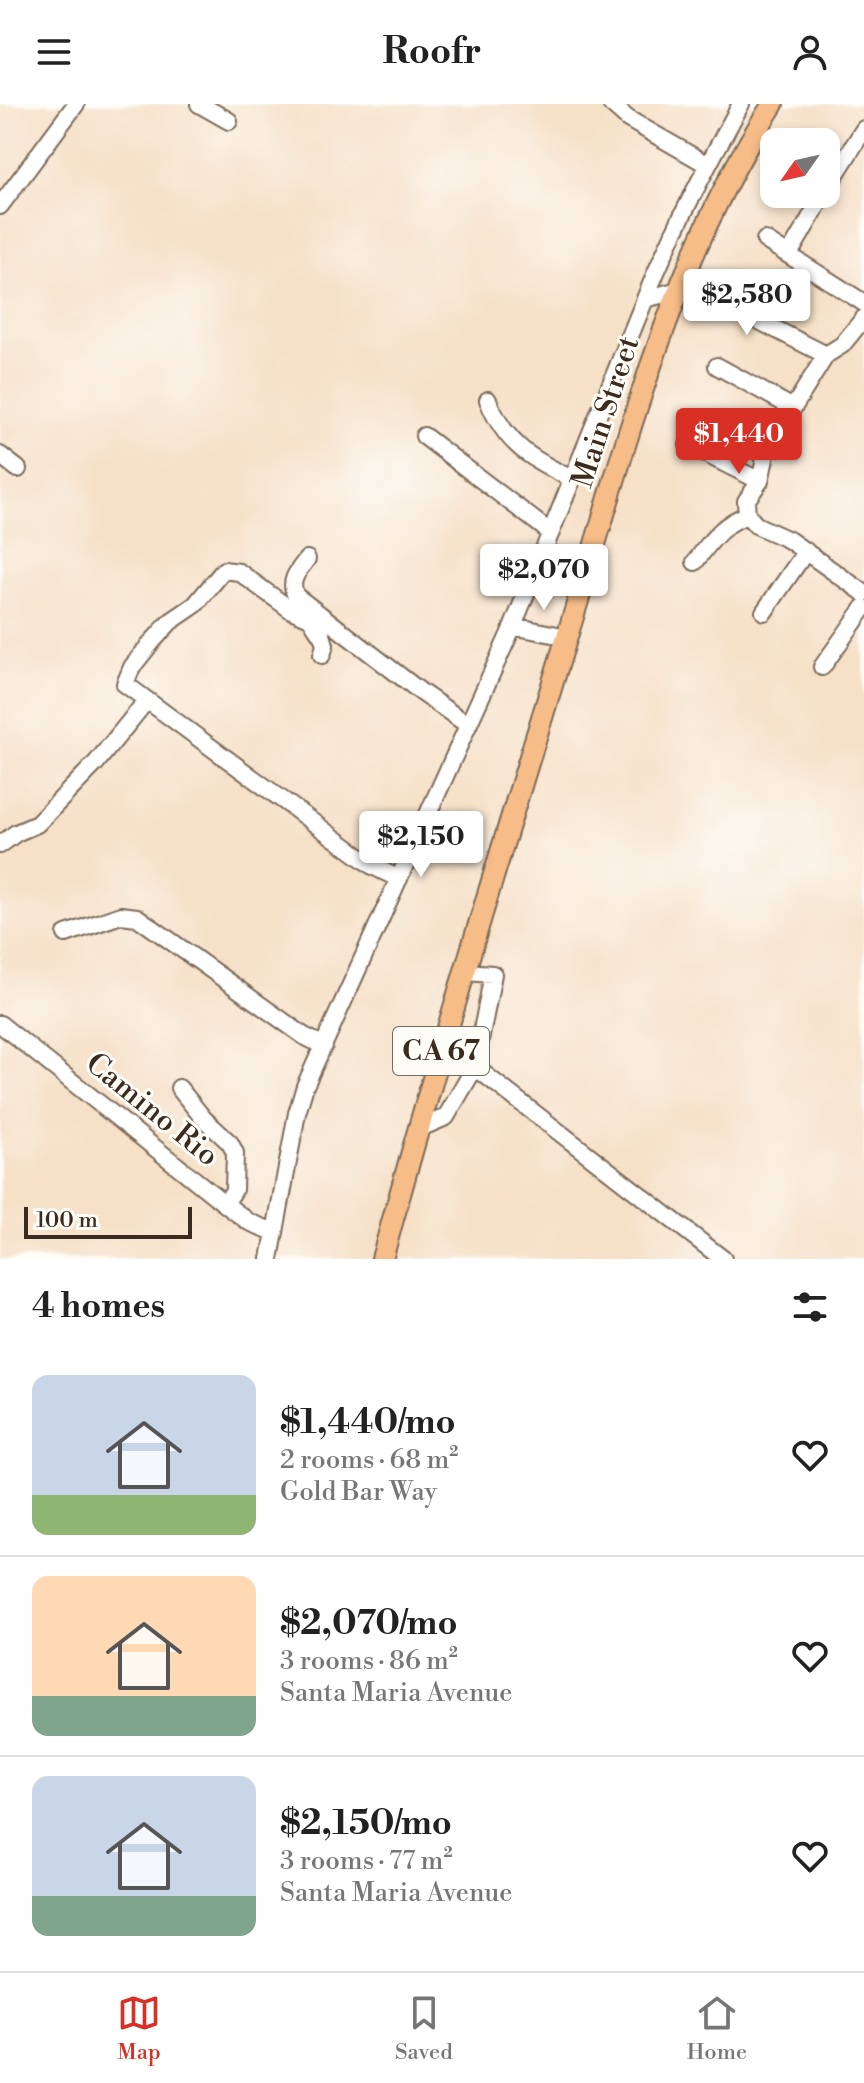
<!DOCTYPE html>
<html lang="en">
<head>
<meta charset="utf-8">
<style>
  :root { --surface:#fff; --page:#f6f6f6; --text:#222; --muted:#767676; --line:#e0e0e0; --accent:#d93025 }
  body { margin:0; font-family:"Libre Bodoni",serif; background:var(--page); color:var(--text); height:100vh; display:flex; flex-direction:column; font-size:30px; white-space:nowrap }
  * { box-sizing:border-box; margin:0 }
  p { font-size:26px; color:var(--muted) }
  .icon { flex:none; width:44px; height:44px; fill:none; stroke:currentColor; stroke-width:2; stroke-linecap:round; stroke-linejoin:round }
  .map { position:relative; height:1155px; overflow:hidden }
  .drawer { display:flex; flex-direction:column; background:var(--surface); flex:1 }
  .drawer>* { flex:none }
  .needle { width:52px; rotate:236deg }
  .fabs { position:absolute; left:760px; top:24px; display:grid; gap:16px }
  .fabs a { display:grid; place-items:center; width:80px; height:80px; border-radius:16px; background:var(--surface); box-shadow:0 4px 12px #0003; font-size:40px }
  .scale { position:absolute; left:24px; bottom:20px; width:168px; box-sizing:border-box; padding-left:8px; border:4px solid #3b2a1e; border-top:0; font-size:22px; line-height:28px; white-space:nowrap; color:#3b2a1e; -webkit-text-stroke:6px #fdfcf7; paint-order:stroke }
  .price { position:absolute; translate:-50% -68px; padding:0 18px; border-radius:8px; background:#fff; color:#222; font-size:26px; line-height:52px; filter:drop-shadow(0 2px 4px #0008) }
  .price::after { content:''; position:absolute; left:50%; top:48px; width:24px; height:18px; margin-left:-12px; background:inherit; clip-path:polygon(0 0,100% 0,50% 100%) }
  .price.on { background:var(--accent); color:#fff }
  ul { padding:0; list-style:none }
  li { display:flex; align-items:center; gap:24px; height:200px; padding:0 32px }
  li+li { border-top:2px solid var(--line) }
  li span { display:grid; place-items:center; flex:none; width:224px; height:160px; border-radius:16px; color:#555 }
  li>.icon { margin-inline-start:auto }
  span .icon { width:96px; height:96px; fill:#fffc; stroke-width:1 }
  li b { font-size:34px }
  h2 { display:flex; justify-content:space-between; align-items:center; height:96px; padding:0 32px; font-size:34px }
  header { display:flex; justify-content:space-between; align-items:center; height:104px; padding:0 32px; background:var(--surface); font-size:36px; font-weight:700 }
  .tab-bar { display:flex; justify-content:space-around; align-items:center; height:112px; border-top:2px solid var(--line); background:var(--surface); font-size:22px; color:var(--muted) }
  .tab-bar a { display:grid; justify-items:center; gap:4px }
  .tab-bar .on { color:var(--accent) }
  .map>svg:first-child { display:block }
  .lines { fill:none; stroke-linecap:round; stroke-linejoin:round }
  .minor-casing { stroke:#7c6a59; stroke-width:20 }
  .major-casing { stroke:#7c6a59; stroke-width:24 }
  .minor { stroke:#fff; stroke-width:16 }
  .major { stroke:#f7bd88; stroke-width:20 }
  .labels { text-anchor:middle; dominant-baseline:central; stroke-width:6; stroke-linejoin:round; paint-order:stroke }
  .shield { fill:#fdfcf7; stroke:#75695f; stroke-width:2 }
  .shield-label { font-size:28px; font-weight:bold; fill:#3b2a1e }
  .street-label { font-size:30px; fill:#3b2a1e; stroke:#fdfcf7 }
</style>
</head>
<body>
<header><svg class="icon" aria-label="menu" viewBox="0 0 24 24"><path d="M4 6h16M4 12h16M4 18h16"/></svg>Roofr<svg class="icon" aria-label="person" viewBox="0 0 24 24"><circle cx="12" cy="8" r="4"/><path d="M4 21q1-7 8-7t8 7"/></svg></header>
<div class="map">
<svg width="864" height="1155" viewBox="0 0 864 1155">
  <rect width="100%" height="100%" fill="#fdfcf7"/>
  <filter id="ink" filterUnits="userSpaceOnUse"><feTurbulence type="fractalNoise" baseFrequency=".0125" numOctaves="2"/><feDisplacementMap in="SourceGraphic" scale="16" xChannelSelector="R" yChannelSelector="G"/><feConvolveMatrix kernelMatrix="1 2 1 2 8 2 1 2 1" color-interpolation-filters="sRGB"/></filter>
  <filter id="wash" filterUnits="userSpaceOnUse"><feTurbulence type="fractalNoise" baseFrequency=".006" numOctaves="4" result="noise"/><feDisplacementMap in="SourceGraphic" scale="32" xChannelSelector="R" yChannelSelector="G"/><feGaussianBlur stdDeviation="1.8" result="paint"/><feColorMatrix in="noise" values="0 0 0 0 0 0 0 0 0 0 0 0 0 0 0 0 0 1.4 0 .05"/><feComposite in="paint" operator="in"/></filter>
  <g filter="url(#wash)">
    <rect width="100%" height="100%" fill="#f6e0c7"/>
  </g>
  <g filter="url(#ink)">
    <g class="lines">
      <defs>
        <path id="minor" d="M 199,0 L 229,17
          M 611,0 L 628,15 L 708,61
          M 826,86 L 864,25
          M 0,102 L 76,0
          M 765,136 L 864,199
          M 790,149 L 824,90
          M 645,195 C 672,127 706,64 741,0
          M 864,214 L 842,241 L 826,251 L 767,346 L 760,377 L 746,397 L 747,411 L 756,421 L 789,436 L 864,489
          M 717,262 L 793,304
          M 488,296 C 505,340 531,355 572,375
          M 424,332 L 551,429
          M 688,341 L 760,377
          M 0,351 L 18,365
          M 307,455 C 298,467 288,477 296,492 L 421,588 L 468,621
          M 695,458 C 711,437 722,420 747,411
          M 764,508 L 806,447
          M 513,522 L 567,533
          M 322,551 L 325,541 L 323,534 L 310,514 L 291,506 L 239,468 L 224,466 L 195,501 L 170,518 L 151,539 L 132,563 L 125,580 L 371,761 L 399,775
          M 822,563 L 864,504
          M 0,741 L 16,729 L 37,720 L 96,659 L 147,596
          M 66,830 L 121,811 L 137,813 L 304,932 L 324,942
          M 0,920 L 225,1100 L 249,1118 L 274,1128
          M 475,963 L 723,1155
          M 179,984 L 203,1014 L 230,1039 L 235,1049 L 234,1086 L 225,1100
          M 418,1025 L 446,1013 L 475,963 L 493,870 L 465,868
          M 270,1155 L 297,1009 L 305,982 L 513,522 L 645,195 L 679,186 L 724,199 L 826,251"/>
        <path id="major" d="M 382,1155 C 441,940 507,727 573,513 C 627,338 672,155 773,0"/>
      </defs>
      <!-- minor casing -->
      <use href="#minor" class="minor-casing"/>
      <!-- major casing -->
      <use href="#major" class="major-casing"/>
      <!-- minor -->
      <use href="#minor" class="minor"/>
      <!-- major -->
      <use href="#major" class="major"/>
    </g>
  </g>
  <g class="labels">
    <!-- shield labels -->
    <rect class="shield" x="393" y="923" width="96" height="48" rx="6"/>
    <g class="shield-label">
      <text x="441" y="947">CA 67</text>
    </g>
    <!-- street labels -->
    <g class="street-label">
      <text transform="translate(606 308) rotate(-72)">Main Street</text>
      <text transform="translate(152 1006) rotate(39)">Camino Rio</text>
    </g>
  </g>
</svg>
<div class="fabs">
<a><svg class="needle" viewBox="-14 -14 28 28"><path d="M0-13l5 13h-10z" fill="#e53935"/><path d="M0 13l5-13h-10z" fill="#767676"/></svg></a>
</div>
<div class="scale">100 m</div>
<b class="price" style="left:747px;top:233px">$2,580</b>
<b class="price on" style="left:739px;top:372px">$1,440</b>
<b class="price" style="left:544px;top:508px">$2,070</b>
<b class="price" style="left:421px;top:775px">$2,150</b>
</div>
<section class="drawer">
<h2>4 homes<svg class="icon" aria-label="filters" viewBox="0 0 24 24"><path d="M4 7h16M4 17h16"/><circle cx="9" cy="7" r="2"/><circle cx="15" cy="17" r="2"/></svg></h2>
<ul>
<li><span style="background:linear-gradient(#c9d6e8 75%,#8fb573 0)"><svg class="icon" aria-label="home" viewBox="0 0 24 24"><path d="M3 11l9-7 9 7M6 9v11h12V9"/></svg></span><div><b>$1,440/mo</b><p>2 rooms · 68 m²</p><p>Gold Bar Way</p></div><svg class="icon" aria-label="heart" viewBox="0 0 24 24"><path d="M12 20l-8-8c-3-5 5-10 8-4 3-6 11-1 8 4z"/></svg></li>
<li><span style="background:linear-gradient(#ffd9b3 75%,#7fa58c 0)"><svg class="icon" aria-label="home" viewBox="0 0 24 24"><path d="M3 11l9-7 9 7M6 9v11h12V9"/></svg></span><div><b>$2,070/mo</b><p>3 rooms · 86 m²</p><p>Santa Maria Avenue</p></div><svg class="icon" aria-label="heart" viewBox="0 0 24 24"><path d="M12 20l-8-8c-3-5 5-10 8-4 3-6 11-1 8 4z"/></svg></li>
<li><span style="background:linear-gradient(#c9d6e8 75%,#7fa58c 0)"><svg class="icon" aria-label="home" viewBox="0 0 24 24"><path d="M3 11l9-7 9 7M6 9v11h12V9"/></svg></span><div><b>$2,150/mo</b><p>3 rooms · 77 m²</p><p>Santa Maria Avenue</p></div><svg class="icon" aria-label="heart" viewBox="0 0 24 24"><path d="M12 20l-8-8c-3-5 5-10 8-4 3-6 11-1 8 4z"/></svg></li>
</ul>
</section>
<nav class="tab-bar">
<a class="on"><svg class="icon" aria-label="map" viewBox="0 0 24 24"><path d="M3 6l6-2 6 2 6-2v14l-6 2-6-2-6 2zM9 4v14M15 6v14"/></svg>Map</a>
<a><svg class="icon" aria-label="saved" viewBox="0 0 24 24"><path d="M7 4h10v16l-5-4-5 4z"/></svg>Saved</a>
<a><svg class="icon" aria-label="home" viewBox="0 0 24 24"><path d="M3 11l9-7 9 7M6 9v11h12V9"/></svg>Home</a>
</nav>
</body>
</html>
